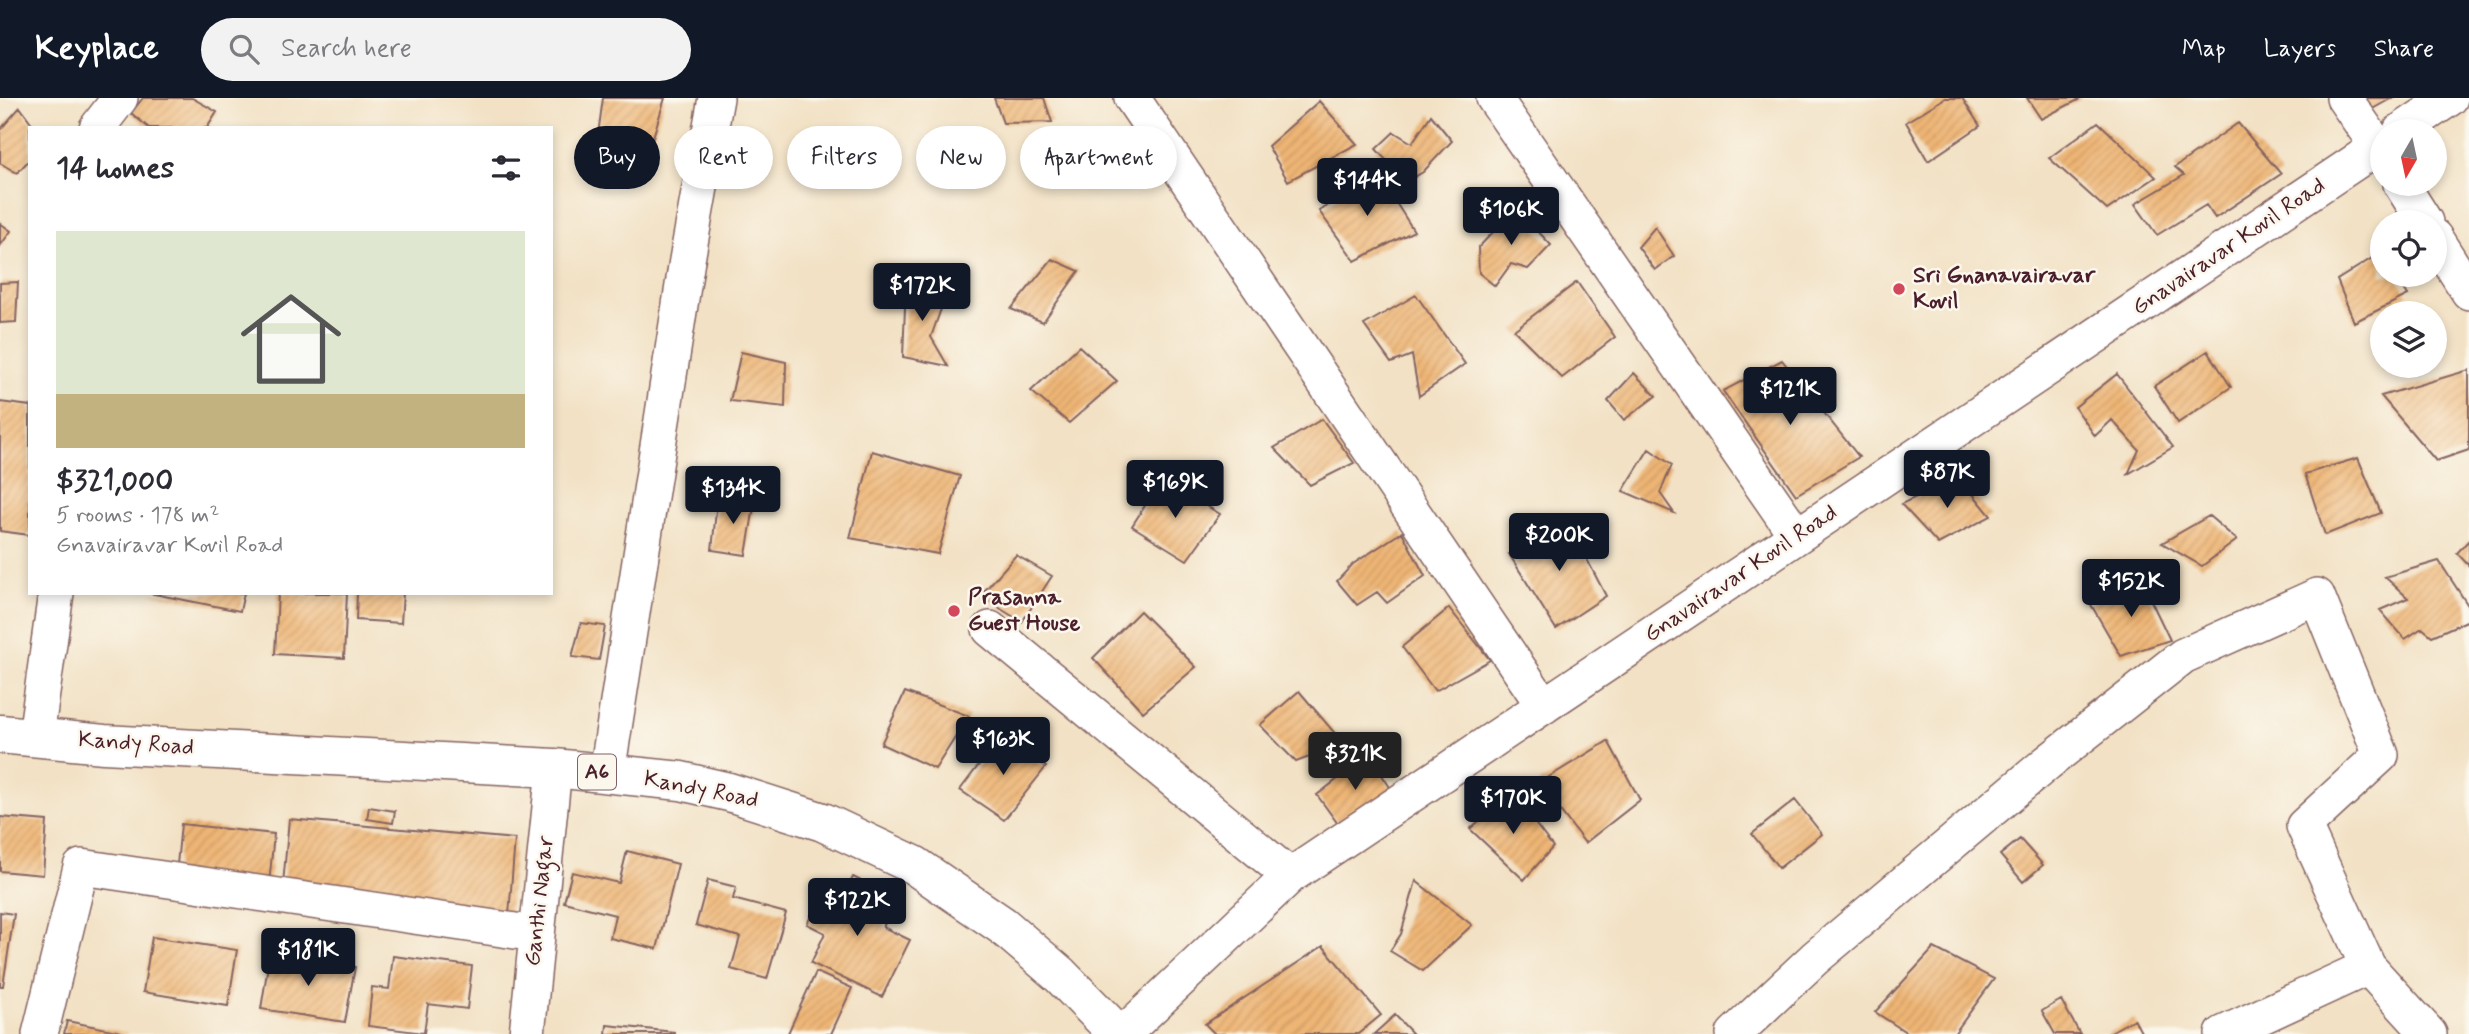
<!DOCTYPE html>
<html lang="en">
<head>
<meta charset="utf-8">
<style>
  :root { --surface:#fff; --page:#f2f2f3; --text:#2b2b33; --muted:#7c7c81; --accent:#111827 }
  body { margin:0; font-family:Mynerve,sans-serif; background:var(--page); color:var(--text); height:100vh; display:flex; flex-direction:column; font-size:26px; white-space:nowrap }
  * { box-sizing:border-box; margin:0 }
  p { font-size:23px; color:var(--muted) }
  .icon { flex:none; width:38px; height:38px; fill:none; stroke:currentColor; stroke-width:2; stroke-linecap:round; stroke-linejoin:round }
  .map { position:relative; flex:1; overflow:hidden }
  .side { position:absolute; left:28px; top:28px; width:525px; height:469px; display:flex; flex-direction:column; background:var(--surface); border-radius:0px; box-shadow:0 4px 10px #0003 }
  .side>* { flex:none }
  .top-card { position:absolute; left:574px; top:28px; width:665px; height:63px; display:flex; gap:14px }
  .needle { width:46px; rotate:189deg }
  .controls { position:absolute; left:2370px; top:21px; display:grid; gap:14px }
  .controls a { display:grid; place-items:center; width:77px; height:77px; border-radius:50%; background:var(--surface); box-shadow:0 4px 10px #0003; font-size:35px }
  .price { position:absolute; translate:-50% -60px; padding:0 16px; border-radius:7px; background:var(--accent); color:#fff; font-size:23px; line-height:46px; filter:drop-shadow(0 2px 4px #0008) }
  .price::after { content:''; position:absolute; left:50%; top:42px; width:21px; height:16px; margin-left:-10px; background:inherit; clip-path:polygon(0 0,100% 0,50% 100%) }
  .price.current { background:#222; color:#fff }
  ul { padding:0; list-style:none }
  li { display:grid; align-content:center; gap:14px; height:371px; padding:0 28px }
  li span { display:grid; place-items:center; height:217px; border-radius:0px; color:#555 }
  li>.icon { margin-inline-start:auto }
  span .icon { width:126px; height:126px; fill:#fffc; stroke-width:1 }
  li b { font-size:30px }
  h2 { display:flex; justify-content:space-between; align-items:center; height:84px; padding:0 28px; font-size:30px }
  .tag { padding:0 24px; border-radius:32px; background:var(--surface); box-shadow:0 4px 10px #0003; font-size:24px; line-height:63px }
  .tag.current { background:var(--accent); color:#fff }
  header { display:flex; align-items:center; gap:42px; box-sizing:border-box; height:98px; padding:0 35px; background:var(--accent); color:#fff }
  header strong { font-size:33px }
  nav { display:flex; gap:38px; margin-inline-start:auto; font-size:24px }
  .search { width:490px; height:63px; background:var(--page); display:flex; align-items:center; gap:18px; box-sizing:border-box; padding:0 24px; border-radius:38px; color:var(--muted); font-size:26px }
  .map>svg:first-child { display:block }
  .building { fill:url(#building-hatch) }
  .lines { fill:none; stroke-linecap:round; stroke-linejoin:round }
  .minor-casing { stroke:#856361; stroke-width:38 }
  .trunk-casing { stroke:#856361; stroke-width:41 }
  .minor { stroke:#fff; stroke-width:35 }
  .trunk { stroke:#fff; stroke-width:38 }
  .poi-dot { fill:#d1495b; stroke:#fbf7ec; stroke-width:2.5 }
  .labels { text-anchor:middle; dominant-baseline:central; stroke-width:5; stroke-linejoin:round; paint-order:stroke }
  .shield { fill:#fbf7ec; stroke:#7f6065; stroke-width:2 }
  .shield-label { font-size:21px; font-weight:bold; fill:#4a1f2b }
  .street-label { font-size:23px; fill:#4a1f2b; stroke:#fbf7ec }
  .poi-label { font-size:23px; font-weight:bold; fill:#4a1f2b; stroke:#fbf7ec; text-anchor:start }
</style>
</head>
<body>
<header>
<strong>Keyplace</strong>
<div class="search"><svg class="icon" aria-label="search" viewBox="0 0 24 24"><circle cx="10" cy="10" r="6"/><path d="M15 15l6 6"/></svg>Search here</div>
<nav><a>Map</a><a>Layers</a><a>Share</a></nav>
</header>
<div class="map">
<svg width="2469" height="936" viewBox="0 0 2469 936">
  <defs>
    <pattern id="building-hatch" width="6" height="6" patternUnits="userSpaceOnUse" patternTransform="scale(1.75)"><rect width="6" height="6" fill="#eeb575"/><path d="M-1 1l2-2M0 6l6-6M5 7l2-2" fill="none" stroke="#ce9b65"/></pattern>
  </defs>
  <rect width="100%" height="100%" fill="#fbf7ec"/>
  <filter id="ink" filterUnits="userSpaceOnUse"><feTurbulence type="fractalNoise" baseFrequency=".0143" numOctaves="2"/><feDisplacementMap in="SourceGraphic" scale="14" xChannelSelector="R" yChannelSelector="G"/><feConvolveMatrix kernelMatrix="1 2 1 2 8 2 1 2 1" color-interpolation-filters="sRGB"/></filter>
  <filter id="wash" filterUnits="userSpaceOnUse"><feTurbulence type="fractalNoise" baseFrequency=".00686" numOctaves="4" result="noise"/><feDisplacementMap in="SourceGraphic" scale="28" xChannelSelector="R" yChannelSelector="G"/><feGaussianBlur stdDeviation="1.57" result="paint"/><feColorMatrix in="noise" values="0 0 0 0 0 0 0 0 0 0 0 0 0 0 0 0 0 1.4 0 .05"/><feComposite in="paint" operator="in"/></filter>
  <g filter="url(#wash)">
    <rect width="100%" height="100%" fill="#f2e1c4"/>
    <g id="blocks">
      <!-- building -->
      <path class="building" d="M 143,0 L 192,0 L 217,14 L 207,30 L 149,30 L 131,15 Z
        M 603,0 L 665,0 L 646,62 L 596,51 Z
        M 994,0 L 1044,0 L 1052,24 L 1003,25 Z
        M 1945,0 L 1962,0 L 1980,28 L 1928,63 L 1906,24 Z
        M 2027,0 L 2082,0 L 2041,21 Z
        M 2358,0 L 2392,0 L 2367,14 Z
        M 1319,3 L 1357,46 L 1288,83 L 1268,48 Z
        M 20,9 L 35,30 L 30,30 L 30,61 L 17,75 L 0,65 L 0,32 Z
        M 1431,17 L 1452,43 L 1423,74 L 1406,84 L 1376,51 L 1394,34 L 1412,45 Z
        M 2098,24 L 2156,79 L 2107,112 L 2049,60 Z
        M 2238,25 L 2281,76 L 2215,120 L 2206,107 L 2157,137 L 2135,106 L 2184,77 L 2175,69 Z
        M 1377,75 L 1414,133 L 1355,163 L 1319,113 Z
        M 1516,110 L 1551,147 L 1528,171 L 1511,166 L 1495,188 L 1479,175 L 1478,150 Z
        M 0,125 L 11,133 L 0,148 Z
        M 1655,129 L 1674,158 L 1655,172 L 1638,149 Z
        M 2382,154 L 2382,177 L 2395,177 L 2408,197 L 2354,224 L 2337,182 Z
        M 1052,161 L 1079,173 L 1043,224 L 1011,211 Z
        M 18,184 L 16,224 L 0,225 L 0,185 Z
        M 1577,184 L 1615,239 L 1562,280 L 1514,232 Z
        M 906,185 L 947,194 L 931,239 L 948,268 L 903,259 Z
        M 1416,197 L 1465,266 L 1419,298 L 1412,257 L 1391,265 L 1364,227 Z
        M 1079,248 L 1117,283 L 1069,325 L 1031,293 Z
        M 2208,253 L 2231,289 L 2178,325 L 2154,288 Z
        M 741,254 L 786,264 L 785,309 L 730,303 Z
        M 1782,262 L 1859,359 L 1796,397 L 1723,293 Z
        M 2469,272 L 2469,352 L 2436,363 L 2381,298 Z
        M 1634,275 L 1656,298 L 1624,322 L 1608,303 Z
        M 2117,276 L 2173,349 L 2128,376 L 2139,352 L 2112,322 L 2095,338 L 2075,309 Z
        M 0,304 L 30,308 L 30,437 L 0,433 Z
        M 1322,321 L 1354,365 L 1310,387 L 1274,350 Z
        M 1649,351 L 1672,367 L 1660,395 L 1674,415 L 1623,393 Z
        M 872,353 L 960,378 L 938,456 L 850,440 Z
        M 2358,360 L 2381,415 L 2325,437 L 2305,376 Z
        M 1959,379 L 1991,418 L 1938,446 L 1901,406 Z
        M 1162,381 L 1220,416 L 1187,462 L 1132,428 Z
        M 717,403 L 755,403 L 746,457 L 712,452 Z
        M 2209,418 L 2237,442 L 2202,468 L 2162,445 Z
        M 1565,419 L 1606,498 L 1556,531 L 1509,456 Z
        M 1402,434 L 1425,478 L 1387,505 L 1377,494 L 1357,507 L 1337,483 L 1353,466 Z
        M 2469,442 L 2469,468 L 2457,455 Z
        M 1016,457 L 1052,478 L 1022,524 L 980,498 Z
        M 2439,463 L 2469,509 L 2469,522 L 2432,538 L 2422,530 L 2405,541 L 2380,512 L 2408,500 L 2385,479 Z
        M 2141,482 L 2170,542 L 2121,558 L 2090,505 Z
        M 149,495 L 244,495 L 240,513 Z
        M 278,495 L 347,495 L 344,560 L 275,556 Z
        M 357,495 L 403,495 L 401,525 L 356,522 Z
        M 1449,510 L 1490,562 L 1435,593 L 1402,549 Z
        M 1140,513 L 1196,569 L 1143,614 L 1093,560 Z
        M 581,525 L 605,528 L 599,562 L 572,559 Z
        M 1299,593 L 1344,646 L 1296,664 L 1260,627 Z
        M 905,594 L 969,618 L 935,671 L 881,646 Z
        M 1003,635 L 1046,669 L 1004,722 L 960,692 Z
        M 1608,643 L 1640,702 L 1585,745 L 1539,685 Z
        M 1369,657 L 1393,694 L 1341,730 L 1317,697 Z
        M 1511,694 L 1553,749 L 1524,782 L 1470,731 Z
        M 1795,702 L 1822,736 L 1779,770 L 1752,736 Z
        M 369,709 L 395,713 L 393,725 L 367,721 Z
        M 0,719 L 47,723 L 43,777 L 0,773 Z
        M 289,721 L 515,741 L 509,817 L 282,797 Z
        M 181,726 L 274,736 L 267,806 L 174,797 Z
        M 2020,741 L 2043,767 L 2023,784 L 2000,757 Z
        M 627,753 L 678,766 L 657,851 L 610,840 L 615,817 L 564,804 L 572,774 L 619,785 Z
        M 853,779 L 879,792 L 871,809 L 889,817 L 883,829 L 910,842 L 882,899 L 811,865 L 825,835 L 807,826 L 825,790 L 843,799 Z
        M 708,782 L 736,789 L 733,801 L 786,815 L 767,881 L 731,871 L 740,839 L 696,827 Z
        M 1416,783 L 1472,827 L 1423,873 L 1390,853 L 1401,836 Z
        M 0,814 L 14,816 L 3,888 L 0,888 Z
        M 152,839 L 237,852 L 228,908 L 143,894 Z
        M 1323,848 L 1381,917 L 1358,936 L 1215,936 L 1205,926 Z
        M 1934,850 L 1994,881 L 1954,936 L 1909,936 L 1875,914 Z
        M 270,855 L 355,869 L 345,924 L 261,911 Z
        M 393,858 L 472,868 L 467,911 L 428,906 L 424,935 L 368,928 L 372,889 L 389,891 Z
        M 816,874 L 852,890 L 831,936 L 790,936 L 788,935 Z
        M 2061,902 L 2080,936 L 2055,936 L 2042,913 Z
        M 1395,917 L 1413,936 L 1374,936 Z
        M 2134,921 L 2142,936 L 2107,936 Z
        M 67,923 L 127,935 L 127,936 L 64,936 Z
        M 607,927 L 674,934 L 674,936 L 606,936 Z"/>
    </g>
  </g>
  <g filter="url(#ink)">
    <use href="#blocks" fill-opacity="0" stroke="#856361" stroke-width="2"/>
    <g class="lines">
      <defs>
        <path id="minor" d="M 1132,0 L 1544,608
          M 1494,0 L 1797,438
          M 2344,0 L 2382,55
          M 97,30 L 120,0
          M 2401,33 L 2450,0
          M 2401,86 L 2425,124
          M 2434,139 L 2469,194
          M 990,531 L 1290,778
          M 36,638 L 56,495
          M 607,675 L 687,162 L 716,0
          M 40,936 L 81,769 L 536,836
          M 527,936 L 554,670
          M 1123,936 L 1290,778 L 2382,46
          M 1734,936 L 1815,860 L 2047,665 L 2183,558 L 2317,498 L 2381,657 L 2304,728 L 2368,869
          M 2223,936 L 2368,869 L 2429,936"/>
        <path id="trunk" d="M 0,636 L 104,646 L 554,670 L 681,683 L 729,694 L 823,724 L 914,767 L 1003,828 L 1060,877 L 1118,936"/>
      </defs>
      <!-- minor casing -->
      <use href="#minor" class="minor-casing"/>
      <!-- trunk casing -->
      <use href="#trunk" class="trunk-casing"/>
      <!-- minor -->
      <use href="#minor" class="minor"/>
      <!-- trunk -->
      <use href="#trunk" class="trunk"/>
    </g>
  </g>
  <!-- markers -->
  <g class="poi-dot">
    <circle cx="1899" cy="191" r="7"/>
    <circle cx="954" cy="513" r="7"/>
  </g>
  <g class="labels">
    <!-- shield labels -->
    <rect class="shield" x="578" y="656.5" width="38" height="35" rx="5"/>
    <g class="shield-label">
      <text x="597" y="674">A6</text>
    </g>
    <!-- street labels -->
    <g class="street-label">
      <text transform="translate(2229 149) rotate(-34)">Gnavairavar Kovil Road</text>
      <text transform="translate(1741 476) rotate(-34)">Gnavairavar Kovil Road</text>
      <text transform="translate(136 646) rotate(4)">Kandy Road</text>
      <text transform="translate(701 692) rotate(11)">Kandy Road</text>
      <text transform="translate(540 803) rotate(-84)">Ganthi Nagar</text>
    </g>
    <!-- poi labels -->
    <g class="poi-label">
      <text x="1913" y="178">Sri Gnanavairavar<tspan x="1913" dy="26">Kovil</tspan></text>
      <text x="968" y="500">Prasanna<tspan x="968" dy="26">Guest House</tspan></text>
    </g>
  </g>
</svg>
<div class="controls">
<a><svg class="needle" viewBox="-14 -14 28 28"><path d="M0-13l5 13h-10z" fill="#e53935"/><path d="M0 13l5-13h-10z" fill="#7c7c81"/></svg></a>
<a><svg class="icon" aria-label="locate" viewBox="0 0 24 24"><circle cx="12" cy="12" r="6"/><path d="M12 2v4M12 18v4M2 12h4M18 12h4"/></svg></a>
<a><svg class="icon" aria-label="layers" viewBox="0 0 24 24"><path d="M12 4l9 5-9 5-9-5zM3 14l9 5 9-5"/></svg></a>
</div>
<b class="price" style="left:1367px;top:120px">$144K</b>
<b class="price" style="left:1511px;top:149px">$106K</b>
<b class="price" style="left:922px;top:225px">$172K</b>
<b class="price" style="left:1790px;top:329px">$121K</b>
<b class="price" style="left:1947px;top:412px">$87K</b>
<b class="price" style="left:1175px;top:422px">$169K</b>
<b class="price" style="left:733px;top:428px">$134K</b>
<b class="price" style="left:1559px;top:475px">$200K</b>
<b class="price" style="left:2131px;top:521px">$152K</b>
<b class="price" style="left:1003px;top:679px">$163K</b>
<b class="price current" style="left:1355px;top:694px">$321K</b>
<b class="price" style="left:1513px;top:738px">$170K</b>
<b class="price" style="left:857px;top:840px">$122K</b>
<b class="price" style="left:308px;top:890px">$181K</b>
<div class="top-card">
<a class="tag current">Buy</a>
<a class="tag">Rent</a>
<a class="tag">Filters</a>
<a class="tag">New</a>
<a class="tag">Apartment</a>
</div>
<section class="side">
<h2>14 homes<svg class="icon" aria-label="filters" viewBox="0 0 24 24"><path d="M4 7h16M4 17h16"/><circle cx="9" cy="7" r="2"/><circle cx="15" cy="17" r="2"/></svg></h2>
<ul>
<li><span style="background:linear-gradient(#dfe7d0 75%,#c2b280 0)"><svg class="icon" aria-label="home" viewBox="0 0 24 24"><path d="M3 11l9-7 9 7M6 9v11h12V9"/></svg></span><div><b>$321,000</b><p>5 rooms · 178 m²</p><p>Gnavairavar Kovil Road</p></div></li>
</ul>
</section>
</div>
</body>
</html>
